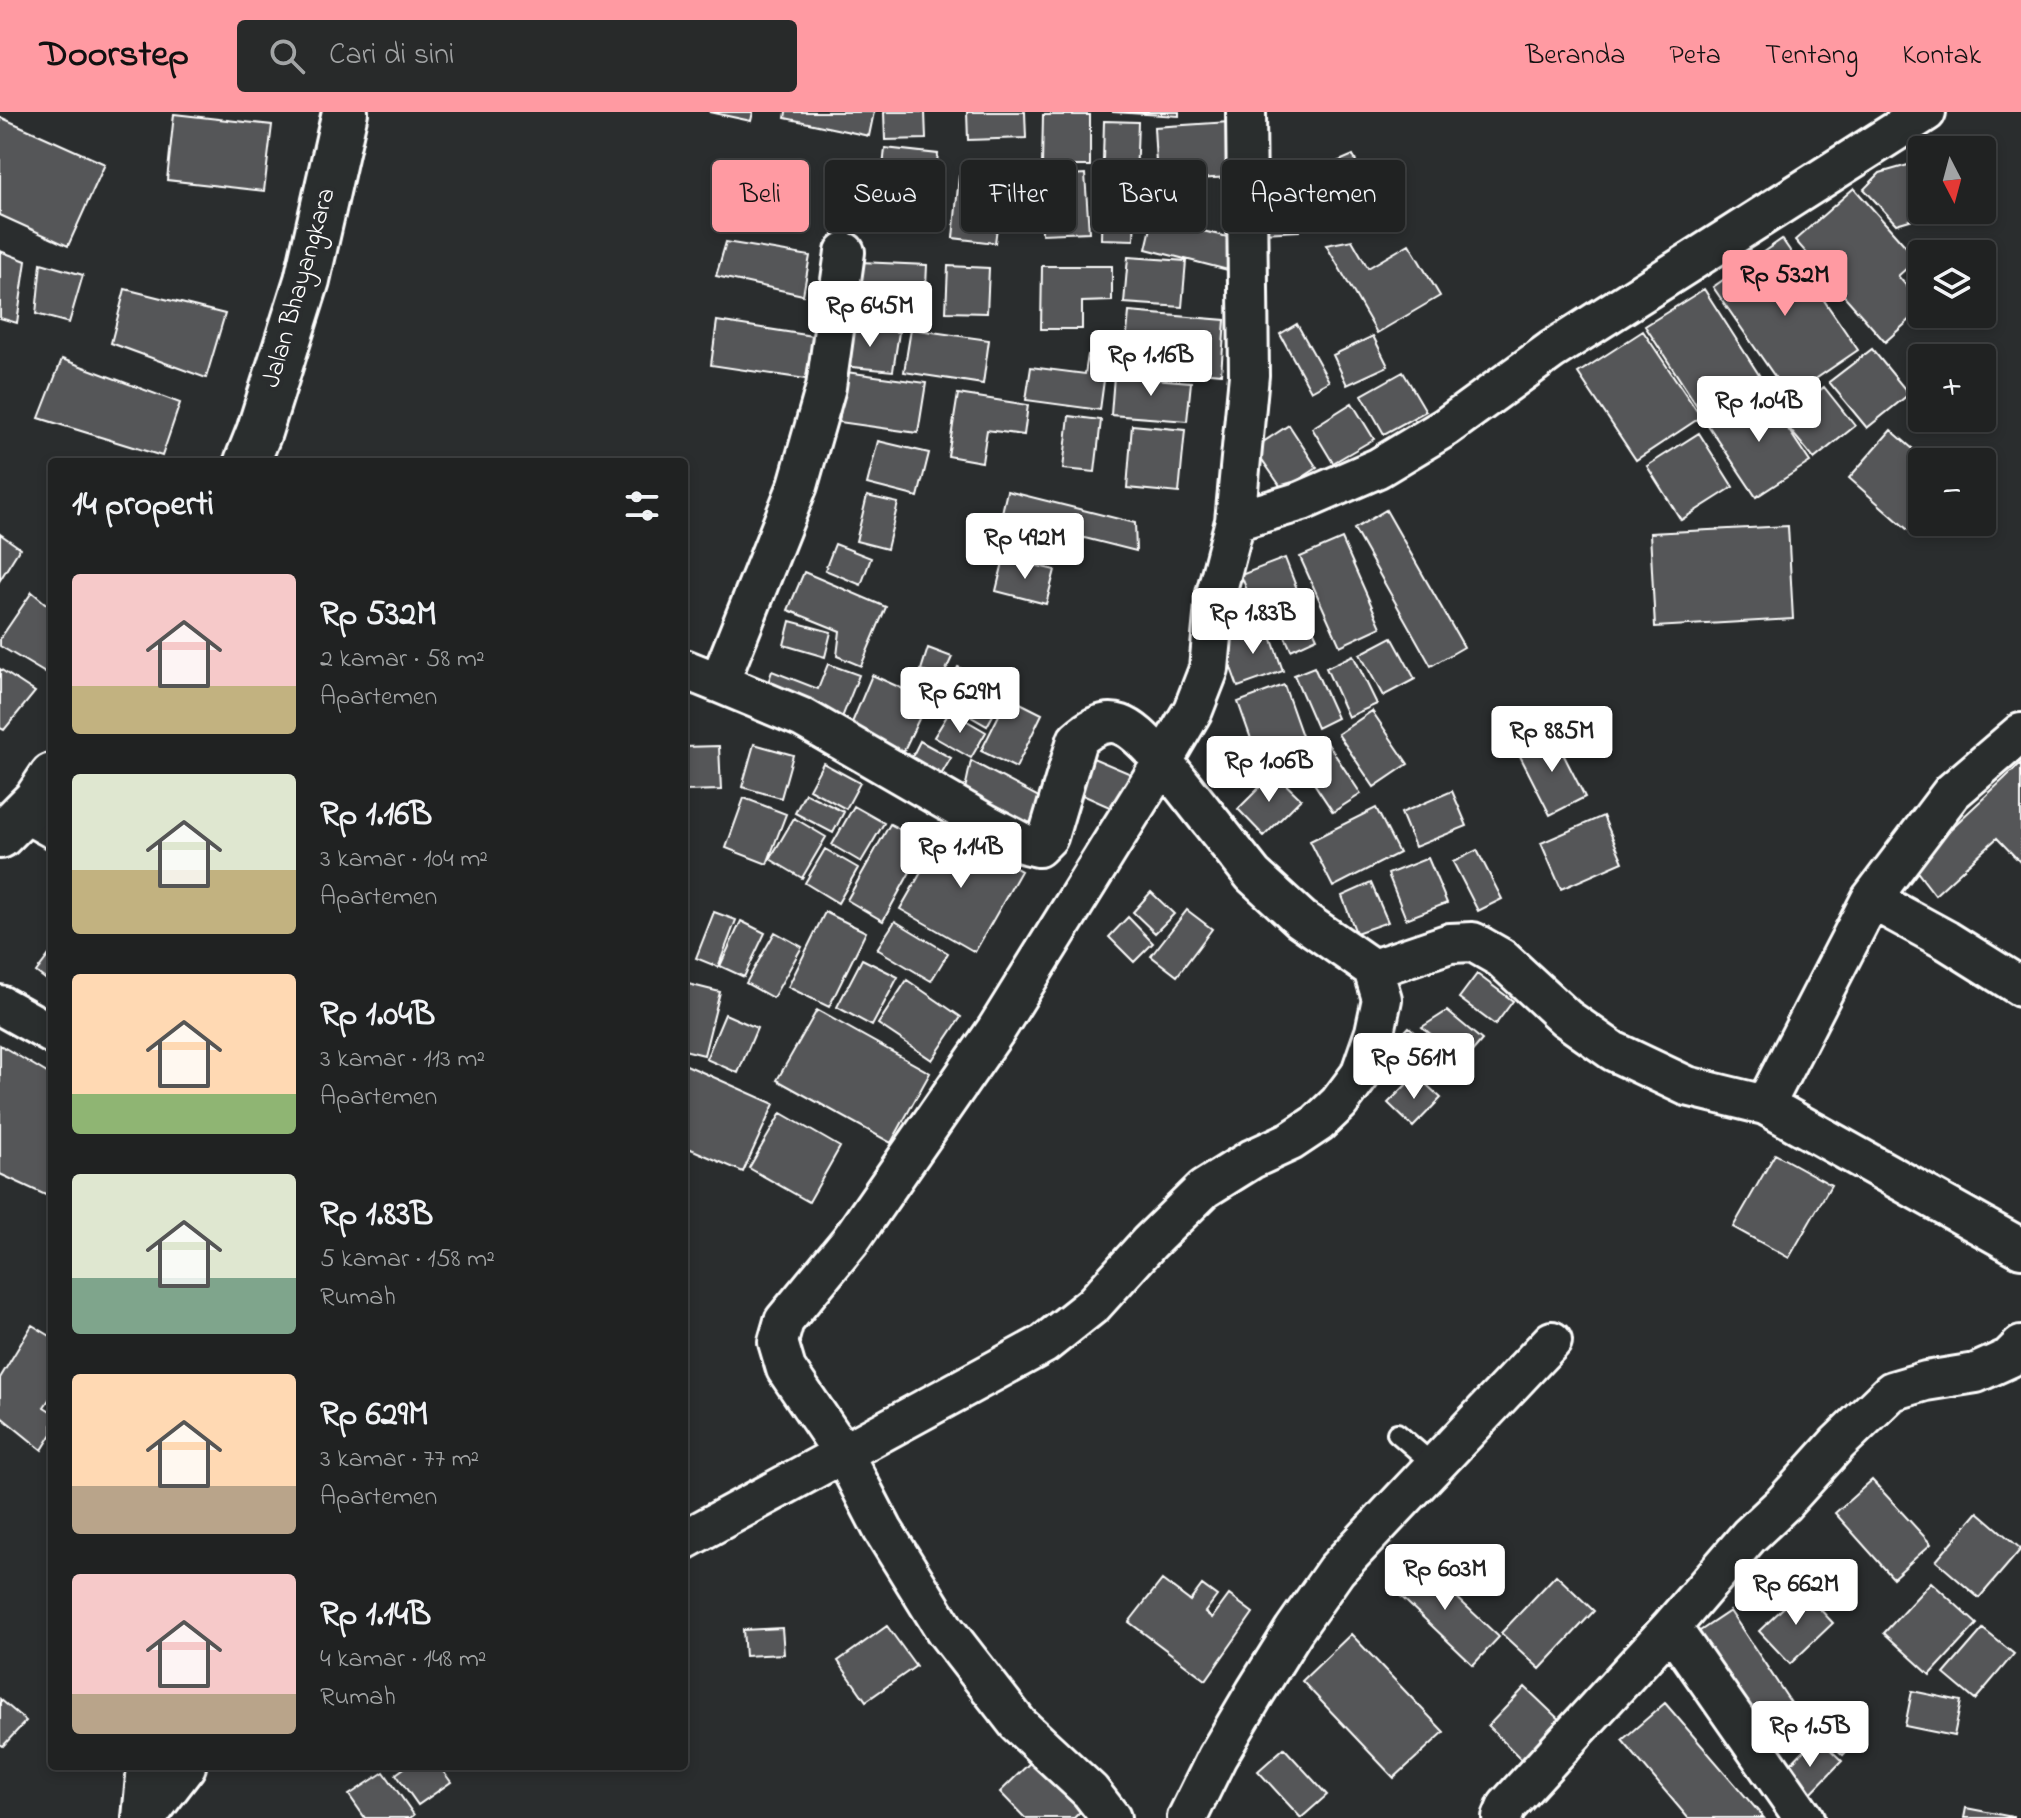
<!DOCTYPE html>
<html lang="id">
<head>
<meta charset="utf-8">
<style>
  :root { --surface:#202222; --page:#282a2a; --text:#f1f3f6; --muted:#a2a4a5; --line:#3d3f40; --accent:#ff9aa2 }
  body { margin:0; font-family:"Indie Flower",sans-serif; background:var(--page); color:var(--text); height:100vh; display:flex; flex-direction:column; font-size:30px; white-space:nowrap }
  * { box-sizing:border-box; margin:0 }
  p { font-size:26px; color:var(--muted) }
  .icon { flex:none; width:44px; height:44px; fill:none; stroke:currentColor; stroke-width:2; stroke-linecap:round; stroke-linejoin:round }
  .map { position:relative; flex:1; overflow:hidden }
  .side { position:absolute; left:48px; top:346px; width:640px; height:1312px; display:flex; flex-direction:column; background:var(--surface); border-radius:8px; box-shadow:0 4px 12px #0003,0 0 0 2px var(--line) }
  .side>* { flex:none }
  .banner { position:absolute; left:712px; top:48px; width:760px; height:72px; display:flex; gap:16px }
  .needle { width:52px; rotate:174deg }
  .fabs { position:absolute; left:1908px; top:24px; display:grid; gap:16px }
  .fabs a { display:grid; place-items:center; width:88px; height:88px; border-radius:8px; background:var(--surface); box-shadow:0 4px 12px #0003,0 0 0 2px var(--line); font-size:40px }
  .price { position:absolute; translate:-50% -68px; padding:0 18px; border-radius:8px; background:#fff; color:#222; font-size:26px; line-height:52px; filter:drop-shadow(0 2px 4px #0008) }
  .price::after { content:''; position:absolute; left:50%; top:48px; width:24px; height:18px; margin-left:-12px; background:inherit; clip-path:polygon(0 0,100% 0,50% 100%) }
  .price.current { background:var(--accent); color:#111 }
  ul { padding:0; list-style:none }
  li { display:flex; align-items:center; gap:24px; height:200px; padding:0 24px }
  li span { display:grid; place-items:center; flex:none; width:224px; height:160px; border-radius:8px; color:#555 }
  li>.icon { margin-inline-start:auto }
  span .icon { width:96px; height:96px; fill:#fffc; stroke-width:1 }
  li b { font-size:34px }
  h2 { display:flex; justify-content:space-between; align-items:center; height:96px; padding:0 24px; font-size:34px }
  .tag { padding:0 28px; border-radius:8px; background:var(--surface); box-shadow:0 4px 12px #0003,0 0 0 2px var(--line); font-size:28px; line-height:72px }
  .tag.current { background:var(--accent); color:#111 }
  header { display:flex; align-items:center; gap:48px; box-sizing:border-box; height:112px; padding:0 40px; background:var(--accent); color:#111 }
  header strong { font-size:38px }
  nav { display:flex; gap:44px; margin-inline-start:auto; font-size:28px }
  .search { width:560px; height:72px; background:var(--page); display:flex; align-items:center; gap:20px; box-sizing:border-box; padding:0 28px; border-radius:8px; color:var(--muted); font-size:30px }
  .map>svg:first-child { display:block }
  .building { fill:#555758; stroke:#fff; stroke-width:2 }
  .lines { fill:none; stroke-linecap:round; stroke-linejoin:round }
  .service-casing { stroke:#fff; stroke-width:24 }
  .minor-casing { stroke:#fff; stroke-width:44 }
  .trunk-casing { stroke:#fff; stroke-width:50 }
  .service { stroke:#2a2d2e; stroke-width:18 }
  .minor { stroke:#2a2d2e; stroke-width:38 }
  .trunk { stroke:#2a2d2e; stroke-width:44 }
  .labels { text-anchor:middle; dominant-baseline:central; stroke-width:8; stroke-linejoin:round; paint-order:stroke }
  .street-label { font-size:26px; fill:#fff; stroke:#2a2d2e }
</style>
</head>
<body>
<header>
<strong>Doorstep</strong>
<div class="search"><svg class="icon" aria-label="search" viewBox="0 0 24 24"><circle cx="10" cy="10" r="6"/><path d="M15 15l6 6"/></svg>Cari di sini</div>
<nav><a>Beranda</a><a>Peta</a><a>Tentang</a><a>Kontak</a></nav>
</header>
<div class="map">
<svg width="2021" height="1706" viewBox="0 0 2021 1706">
  <rect width="100%" height="100%" fill="#2a2d2e"/>
  <filter id="ink" filterUnits="userSpaceOnUse"><feTurbulence type="fractalNoise" baseFrequency=".0125" numOctaves="2"/><feDisplacementMap in="SourceGraphic" scale="16" xChannelSelector="R" yChannelSelector="G"/><feConvolveMatrix kernelMatrix="1 2 1 2 8 2 1 2 1" color-interpolation-filters="sRGB"/></filter>
  <g filter="url(#ink)">
    <!-- building -->
    <path class="building" d="M 709,0 L 753,0 L 751,9 Z
      M 786,0 L 874,0 L 869,24 L 785,6 Z
      M 884,0 L 925,0 L 926,27 L 885,28 Z
      M 967,0 L 1025,0 L 1026,26 L 968,28 Z
      M 1112,0 L 1179,0 L 1179,4 Z
      M 174,2 L 272,13 L 264,79 L 167,68 Z
      M 1043,3 L 1090,3 L 1090,54 L 1042,54 Z
      M 0,5 L 105,52 L 68,134 L 0,103 Z
      M 1104,9 L 1138,10 L 1134,128 L 1101,127 Z
      M 1229,10 L 1232,65 L 1157,69 L 1154,15 Z
      M 885,36 L 938,42 L 933,83 L 881,76 Z
      M 1353,43 L 1373,88 L 1337,104 L 1316,59 Z
      M 1922,49 L 1922,98 L 1944,98 L 1896,112 L 1864,77 L 1880,61 Z
      M 1085,62 L 1089,120 L 1042,122 L 1040,65 Z
      M 959,64 L 1003,68 L 995,131 L 953,126 Z
      M 1296,68 L 1299,119 L 1263,121 L 1259,70 Z
      M 1854,76 L 1917,147 L 1898,164 L 1922,192 L 1922,197 L 1885,230 L 1795,128 Z
      M 749,80 L 792,86 L 788,119 L 744,113 Z
      M 1153,107 L 1236,127 L 1228,158 L 1146,137 Z
      M 1782,127 L 1858,238 L 1789,285 L 1713,175 Z
      M 1352,128 L 1368,156 L 1409,132 L 1440,184 L 1377,221 L 1326,133 Z
      M 726,130 L 810,144 L 803,183 L 716,164 Z
      M 0,139 L 26,149 L 17,211 L 0,206 Z
      M 1128,145 L 1186,149 L 1182,195 L 1124,191 Z
      M 860,150 L 927,153 L 925,196 L 859,194 Z
      M 41,151 L 83,163 L 69,211 L 36,202 Z
      M 948,154 L 989,156 L 987,201 L 946,200 Z
      M 1042,154 L 1112,154 L 1112,189 L 1082,190 L 1082,217 L 1041,217 Z
      M 125,177 L 225,202 L 206,266 L 111,231 Z
      M 1704,177 L 1761,266 L 1703,303 L 1645,214 Z
      M 1129,200 L 1225,208 L 1221,262 L 1124,254 Z
      M 717,209 L 813,224 L 806,267 L 711,253 Z
      M 1297,212 L 1329,269 L 1311,279 L 1280,222 Z
      M 848,214 L 899,220 L 893,259 L 842,254 Z
      M 911,217 L 989,228 L 983,272 L 904,260 Z
      M 1643,219 L 1701,305 L 1636,348 L 1578,261 Z
      M 1373,224 L 1388,254 L 1347,273 L 1333,243 Z
      M 1872,237 L 1909,282 L 1867,316 L 1829,270 Z
      M 1088,243 L 1107,246 L 1100,298 L 1026,288 L 1031,255 L 1085,262 Z
      M 62,247 L 180,291 L 162,344 L 39,306 Z
      M 846,260 L 926,271 L 918,321 L 839,310 Z
      M 1403,260 L 1426,299 L 1384,322 L 1362,283 Z
      M 1114,264 L 1191,270 L 1187,309 L 1111,303 Z
      M 1824,275 L 1855,314 L 1814,347 L 1782,308 Z
      M 1762,278 L 1810,350 L 1756,385 L 1708,313 Z
      M 958,282 L 1028,293 L 1024,323 L 987,318 L 982,350 L 948,344 Z
      M 1352,291 L 1374,327 L 1333,351 L 1312,316 Z
      M 1069,304 L 1101,308 L 1095,360 L 1063,357 Z
      M 1132,313 L 1185,318 L 1179,381 L 1127,376 Z
      M 1289,313 L 1317,356 L 1283,378 L 1254,336 Z
      M 1891,318 L 1928,350 L 1922,350 L 1922,402 L 1908,418 L 1849,366 Z
      M 1699,321 L 1733,375 L 1681,408 L 1647,354 Z
      M 878,329 L 929,341 L 918,385 L 867,372 Z
      M 1007,379 L 1135,411 L 1136,439 L 1001,405 Z
      M 867,384 L 898,391 L 887,437 L 856,429 Z
      M 1386,398 L 1464,535 L 1431,554 L 1354,417 Z
      M 1788,414 L 1793,507 L 1655,515 L 1650,421 Z
      M 0,422 L 20,436 L 0,468 Z
      M 1342,427 L 1381,515 L 1340,534 L 1300,445 Z
      M 835,432 L 871,446 L 861,473 L 825,458 Z
      M 1004,446 L 1055,458 L 1046,492 L 996,479 Z
      M 1285,446 L 1300,485 L 1256,501 L 1241,463 Z
      M 804,460 L 886,495 L 861,554 L 837,544 L 840,519 L 788,498 Z
      M 32,480 L 52,497 L 52,565 L 0,534 L 0,527 Z
      M 1302,493 L 1317,526 L 1291,538 L 1276,504 Z
      M 790,509 L 831,520 L 825,545 L 784,533 Z
      M 1267,513 L 1283,559 L 1238,575 L 1222,531 Z
      M 1392,525 L 1415,567 L 1383,584 L 1360,542 Z
      M 928,536 L 952,545 L 942,567 L 921,558 Z
      M 1353,543 L 1377,592 L 1348,605 L 1326,556 Z
      M 828,552 L 859,563 L 839,613 L 764,583 L 772,559 L 818,577 Z
      M 958,555 L 1005,581 L 987,614 L 940,587 Z
      M 1314,555 L 1337,606 L 1317,616 L 1294,563 Z
      M 0,557 L 35,580 L 4,618 L 0,616 Z
      M 872,563 L 928,588 L 898,651 L 846,625 Z
      M 1284,573 L 1302,624 L 1256,641 L 1238,590 Z
      M 1008,585 L 1042,602 L 1016,656 L 981,639 Z
      M 950,599 L 986,620 L 971,646 L 934,625 Z
      M 1372,599 L 1408,652 L 1374,675 L 1338,622 Z
      M 1553,622 L 1585,685 L 1550,703 L 1518,640 Z
      M 920,629 L 951,646 L 938,668 L 906,657 Z
      M 754,632 L 793,643 L 781,686 L 742,675 Z
      M 1328,632 L 1361,682 L 1333,700 L 1300,650 Z
      M 719,634 L 721,678 L 684,679 L 684,635 Z
      M 1093,646 L 1131,662 L 1116,698 L 1078,681 Z
      M 971,649 L 1054,693 L 1025,721 L 964,682 Z
      M 823,651 L 860,671 L 846,697 L 809,677 Z
      M 2021,651 L 2021,751 L 1997,726 L 1935,783 L 1912,753 Z
      M 1274,661 L 1301,687 L 1264,724 L 1238,697 Z
      M 1452,679 L 1467,714 L 1415,735 L 1401,701 Z
      M 805,681 L 844,700 L 833,721 L 795,701 Z
      M 744,686 L 786,702 L 767,752 L 726,736 Z
      M 854,694 L 884,711 L 861,750 L 832,733 Z
      M 1376,696 L 1399,741 L 1333,775 L 1310,729 Z
      M 1603,704 L 1623,750 L 1561,777 L 1541,731 Z
      M 794,706 L 826,725 L 802,766 L 770,747 Z
      M 890,712 L 926,731 L 883,809 L 847,788 Z
      M 946,717 L 1021,759 L 975,840 L 900,797 Z
      M 825,737 L 858,756 L 838,791 L 805,771 Z
      M 1477,738 L 1502,787 L 1478,799 L 1453,750 Z
      M 1428,746 L 1447,791 L 1406,807 L 1388,762 Z
      M 1371,771 L 1388,810 L 1356,821 L 1342,784 Z
      M 1151,780 L 1174,802 L 1155,821 L 1133,800 Z
      M 1187,798 L 1212,817 L 1177,864 L 1151,844 Z
      M 714,800 L 736,808 L 718,855 L 696,846 Z
      M 825,800 L 866,820 L 829,895 L 788,875 Z
      M 1128,805 L 1153,831 L 1134,850 L 1109,825 Z
      M 741,809 L 765,821 L 744,865 L 720,854 Z
      M 895,809 L 948,841 L 931,869 L 877,837 Z
      M 775,820 L 802,835 L 773,886 L 746,871 Z
      M 52,839 L 52,872 L 36,860 Z
      M 862,847 L 898,865 L 872,914 L 837,895 Z
      M 1477,862 L 1513,889 L 1495,913 L 1459,886 Z
      M 907,868 L 961,905 L 932,948 L 878,912 Z
      M 684,871 L 720,880 L 704,943 L 684,938 Z
      M 817,898 L 930,961 L 891,1031 L 777,968 Z
      M 1447,899 L 1482,928 L 1464,949 L 1422,915 Z
      M 725,902 L 757,916 L 738,961 L 706,947 Z
      M 1409,915 L 1432,935 L 1415,953 L 1392,933 Z
      M 0,933 L 52,964 L 52,1086 L 0,1062 Z
      M 684,952 L 774,992 L 743,1060 L 684,1034 Z
      M 1416,963 L 1441,986 L 1413,1015 L 1388,991 Z
      M 781,1001 L 840,1035 L 809,1090 L 749,1056 Z
      M 1775,1042 L 1831,1073 L 1789,1146 L 1733,1115 Z
      M 32,1213 L 52,1225 L 52,1283 L 44,1295 L 52,1300 L 52,1322 L 42,1338 L 0,1304 L 0,1266 Z
      M 1872,1368 L 1931,1432 L 1893,1466 L 1835,1401 Z
      M 1978,1400 L 2021,1437 L 1979,1486 L 1936,1449 Z
      M 1416,1447 L 1499,1525 L 1473,1553 L 1390,1474 Z
      M 1556,1463 L 1594,1499 L 1540,1557 L 1501,1521 Z
      M 1162,1468 L 1190,1489 L 1202,1473 L 1217,1484 L 1205,1500 L 1212,1506 L 1229,1483 L 1253,1501 L 1206,1568 L 1129,1510 Z
      M 1931,1470 L 1977,1512 L 1930,1563 L 1884,1521 Z
      M 1802,1478 L 1833,1511 L 1790,1552 L 1759,1519 Z
      M 1730,1499 L 1803,1609 L 1761,1636 L 1688,1527 Z
      M 887,1514 L 916,1554 L 866,1589 L 838,1549 Z
      M 782,1516 L 784,1542 L 745,1544 L 743,1518 Z
      M 1983,1517 L 2014,1542 L 1975,1588 L 1944,1562 Z
      M 1351,1522 L 1444,1620 L 1394,1666 L 1302,1569 Z
      M 1525,1575 L 1569,1617 L 1530,1656 L 1488,1614 Z
      M 1912,1579 L 1961,1589 L 1954,1624 L 1905,1614 Z
      M 0,1587 L 26,1609 L 3,1634 L 0,1632 Z
      M 1665,1591 L 1764,1706 L 1688,1706 L 1622,1628 Z
      M 1828,1604 L 1856,1629 L 1843,1643 L 1815,1618 Z
      M 1817,1625 L 1842,1649 L 1803,1689 L 1778,1665 Z
      M 1284,1636 L 1327,1683 L 1301,1706 L 1258,1659 Z
      M 1038,1643 L 1087,1693 L 1074,1706 L 1025,1706 L 1000,1680 Z
      M 407,1654 L 439,1654 L 451,1670 L 418,1693 L 396,1662 Z
      M 384,1660 L 414,1703 L 410,1706 L 365,1706 L 349,1683 Z
      M 1966,1696 L 2013,1705 L 2013,1706 L 1964,1706 Z"/>
    <g class="lines">
      <defs>
        <path id="service" d="M 1397,1321 L 1434,1353"/>
        <path id="minor" d="M 1235,409 L 1302,389 L 1378,356 L 1446,315 L 1552,238 L 1926,0
          M 684,557 L 719,571 L 798,373 L 826,275 L 845,140
          M 719,571 L 803,606 L 985,711 L 1025,732 L 1038,735 L 1048,725 L 1077,628 C 1116,592 1135,620 1163,649 L 996,918 L 850,1129 L 784,1209 L 778,1230 L 786,1257 L 843,1341 L 883,1418 L 945,1518 L 1018,1612 L 1090,1679 L 1111,1706
          M 23,700 L 52,716
          M 1871,787 L 1946,828 L 2021,875
          M 1373,857 L 1450,831 L 1473,830 L 1501,846 L 1566,906 L 1613,939 L 1687,974 L 1765,993 L 2021,1136
          M 0,893 L 52,922
          M 1765,993 L 1871,787 L 1952,680 L 2021,621
          M 684,1428 L 1044,1232 L 1093,1193 L 1149,1131 L 1204,1077 L 1252,1047 L 1291,1029 L 1318,1011 L 1339,991 L 1360,963 L 1375,920 L 1382,887 L 1373,857 L 1301,807 L 1253,763 L 1163,649 L 1193,598 L 1209,557 L 1216,482 L 1235,409 L 1249,263 L 1246,0
          M 1671,1515 L 1804,1706
          M 142,1706 L 147,1654
          M 146,1706 L 186,1654
          M 1187,1706 L 1217,1645 L 1256,1579 L 1294,1518 L 1336,1458 L 1552,1229
          M 1502,1706 L 1507,1694 L 1671,1515 L 1749,1424 L 1783,1392 L 1838,1331 L 1892,1279 L 1926,1269 L 1976,1261 L 2009,1246 L 2021,1234"/>
        <path id="trunk" d="M 247,350 L 259,320 L 307,168 L 345,0
          M 0,724 L 36,688 L 52,664"/>
      </defs>
      <!-- service casing -->
      <use href="#service" class="service-casing"/>
      <!-- minor casing -->
      <use href="#minor" class="minor-casing"/>
      <!-- trunk casing -->
      <use href="#trunk" class="trunk-casing"/>
      <!-- service -->
      <use href="#service" class="service"/>
      <!-- minor -->
      <use href="#minor" class="minor"/>
      <!-- trunk -->
      <use href="#trunk" class="trunk"/>
    </g>
  </g>
  <g class="labels">
    <!-- street labels -->
    <g class="street-label">
      <text transform="translate(300 176) rotate(-74)">Jalan Bhayangkara</text>
    </g>
  </g>
</svg>
<div class="fabs">
<a><svg class="needle" viewBox="-14 -14 28 28"><path d="M0-13l5 13h-10z" fill="#e53935"/><path d="M0 13l5-13h-10z" fill="#a2a4a5"/></svg></a>
<a><svg class="icon" aria-label="layers" viewBox="0 0 24 24"><path d="M12 4l9 5-9 5-9-5zM3 14l9 5 9-5"/></svg></a>
<a>+</a>
<a>−</a>
</div>
<b class="price current" style="left:1785px;top:206px">Rp 532M</b>
<b class="price" style="left:870px;top:237px">Rp 645M</b>
<b class="price" style="left:1151px;top:286px">Rp 1.16B</b>
<b class="price" style="left:1759px;top:332px">Rp 1.04B</b>
<b class="price" style="left:1025px;top:469px">Rp 492M</b>
<b class="price" style="left:1253px;top:544px">Rp 1.83B</b>
<b class="price" style="left:960px;top:623px">Rp 629M</b>
<b class="price" style="left:1552px;top:662px">Rp 885M</b>
<b class="price" style="left:1269px;top:692px">Rp 1.06B</b>
<b class="price" style="left:961px;top:778px">Rp 1.14B</b>
<b class="price" style="left:1414px;top:989px">Rp 561M</b>
<b class="price" style="left:1445px;top:1500px">Rp 603M</b>
<b class="price" style="left:1796px;top:1515px">Rp 662M</b>
<b class="price" style="left:1810px;top:1657px">Rp 1.5B</b>
<div class="banner">
<a class="tag current">Beli</a>
<a class="tag">Sewa</a>
<a class="tag">Filter</a>
<a class="tag">Baru</a>
<a class="tag">Apartemen</a>
</div>
<section class="side">
<h2>14 properti<svg class="icon" aria-label="filters" viewBox="0 0 24 24"><path d="M4 7h16M4 17h16"/><circle cx="9" cy="7" r="2"/><circle cx="15" cy="17" r="2"/></svg></h2>
<ul>
<li><span style="background:linear-gradient(#f6c9c9 70%,#c2b280 0)"><svg class="icon" aria-label="home" viewBox="0 0 24 24"><path d="M3 11l9-7 9 7M6 9v11h12V9"/></svg></span><div><b>Rp 532M</b><p>2 kamar · 58 m²</p><p>Apartemen</p></div></li>
<li><span style="background:linear-gradient(#dfe7d0 60%,#c2b280 0)"><svg class="icon" aria-label="home" viewBox="0 0 24 24"><path d="M3 11l9-7 9 7M6 9v11h12V9"/></svg></span><div><b>Rp 1.16B</b><p>3 kamar · 104 m²</p><p>Apartemen</p></div></li>
<li><span style="background:linear-gradient(#ffd9b3 75%,#8fb573 0)"><svg class="icon" aria-label="home" viewBox="0 0 24 24"><path d="M3 11l9-7 9 7M6 9v11h12V9"/></svg></span><div><b>Rp 1.04B</b><p>3 kamar · 113 m²</p><p>Apartemen</p></div></li>
<li><span style="background:linear-gradient(#dfe7d0 65%,#7fa58c 0)"><svg class="icon" aria-label="home" viewBox="0 0 24 24"><path d="M3 11l9-7 9 7M6 9v11h12V9"/></svg></span><div><b>Rp 1.83B</b><p>5 kamar · 158 m²</p><p>Rumah</p></div></li>
<li><span style="background:linear-gradient(#ffd9b3 70%,#b9a48a 0)"><svg class="icon" aria-label="home" viewBox="0 0 24 24"><path d="M3 11l9-7 9 7M6 9v11h12V9"/></svg></span><div><b>Rp 629M</b><p>3 kamar · 77 m²</p><p>Apartemen</p></div></li>
<li><span style="background:linear-gradient(#f6c9c9 75%,#b9a48a 0)"><svg class="icon" aria-label="home" viewBox="0 0 24 24"><path d="M3 11l9-7 9 7M6 9v11h12V9"/></svg></span><div><b>Rp 1.14B</b><p>4 kamar · 148 m²</p><p>Rumah</p></div></li>
</ul>
</section>
</div>
</body>
</html>
